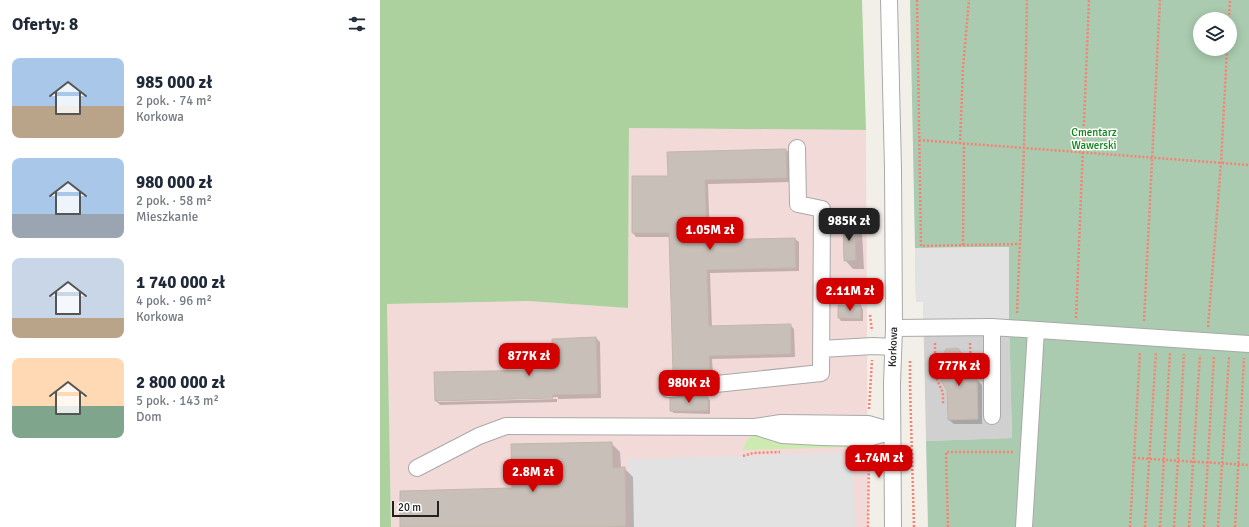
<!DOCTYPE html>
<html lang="pl">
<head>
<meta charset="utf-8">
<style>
  :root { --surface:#fff; --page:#f2f2f3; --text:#1f2937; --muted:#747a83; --accent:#d40000 }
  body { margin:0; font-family:Signika,sans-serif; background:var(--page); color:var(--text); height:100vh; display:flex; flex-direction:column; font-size:15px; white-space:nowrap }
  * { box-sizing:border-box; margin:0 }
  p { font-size:13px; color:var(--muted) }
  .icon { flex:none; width:22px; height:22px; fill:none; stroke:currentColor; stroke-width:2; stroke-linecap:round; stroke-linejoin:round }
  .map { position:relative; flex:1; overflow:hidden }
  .panel { display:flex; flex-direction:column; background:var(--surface); width:380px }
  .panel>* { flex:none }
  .buttons { position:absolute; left:813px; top:12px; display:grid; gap:8px }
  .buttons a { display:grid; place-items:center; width:44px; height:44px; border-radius:50%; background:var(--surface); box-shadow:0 2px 10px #0003; font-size:20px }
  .scale { position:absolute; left:12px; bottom:10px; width:47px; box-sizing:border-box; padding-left:4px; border:2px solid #222; border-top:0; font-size:11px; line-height:14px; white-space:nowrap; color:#222; -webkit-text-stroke:3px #fff; paint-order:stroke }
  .price { position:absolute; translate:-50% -34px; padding:0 9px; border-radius:8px; background:var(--accent); color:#fff; font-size:13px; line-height:26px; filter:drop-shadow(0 1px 2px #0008) }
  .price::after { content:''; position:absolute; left:50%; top:24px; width:12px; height:9px; margin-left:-6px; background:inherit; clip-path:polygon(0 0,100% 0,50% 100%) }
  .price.on { background:#222; color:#fff }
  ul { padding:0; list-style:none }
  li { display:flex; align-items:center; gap:12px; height:100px; padding:0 12px }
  li span { display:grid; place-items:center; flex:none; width:112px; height:80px; border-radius:8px; color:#555 }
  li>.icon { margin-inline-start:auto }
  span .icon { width:48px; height:48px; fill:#fffc; stroke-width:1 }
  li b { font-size:17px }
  h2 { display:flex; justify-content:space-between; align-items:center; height:48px; padding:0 12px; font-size:17px }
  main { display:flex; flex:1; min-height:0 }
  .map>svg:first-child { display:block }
  .commercial { fill:#f2dad9 }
  .religious { fill:#d0d0d0 }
  .grass { fill:#cdebb0 }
  .forest { fill:#add19e }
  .cemetery { fill:#aacbaf; fill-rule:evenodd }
  .parking { fill:#e2e2e2 }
  .shadow { fill:#0003 }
  .building { fill:#c7bfb8; stroke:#c4b6ab }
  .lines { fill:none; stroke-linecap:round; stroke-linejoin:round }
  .minor-casing { stroke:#a9a9a9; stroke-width:18 }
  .path { stroke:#fa8072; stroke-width:2.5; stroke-dasharray:2 2; stroke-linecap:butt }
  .minor { stroke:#fff; stroke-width:16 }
  .labels { text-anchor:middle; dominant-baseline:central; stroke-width:3; stroke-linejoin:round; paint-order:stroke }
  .park-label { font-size:11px; fill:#0c8416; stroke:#fff }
  .street-label { font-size:11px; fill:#222; stroke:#fff }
</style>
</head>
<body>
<main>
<section class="panel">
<h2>Oferty: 8<svg class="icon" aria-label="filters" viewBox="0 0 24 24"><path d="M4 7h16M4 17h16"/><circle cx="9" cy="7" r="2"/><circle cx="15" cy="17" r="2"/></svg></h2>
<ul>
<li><span style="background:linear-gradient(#a9c7e8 60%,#b9a48a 0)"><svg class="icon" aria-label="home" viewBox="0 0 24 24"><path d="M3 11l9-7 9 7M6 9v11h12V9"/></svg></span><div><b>985 000 zł</b><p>2 pok. · 74 m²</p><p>Korkowa</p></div></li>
<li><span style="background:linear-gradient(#a9c7e8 70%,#9aa5b1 0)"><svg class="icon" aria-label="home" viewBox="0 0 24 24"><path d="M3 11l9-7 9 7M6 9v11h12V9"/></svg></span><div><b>980 000 zł</b><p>2 pok. · 58 m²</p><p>Mieszkanie</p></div></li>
<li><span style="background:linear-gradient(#c9d6e8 75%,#b9a48a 0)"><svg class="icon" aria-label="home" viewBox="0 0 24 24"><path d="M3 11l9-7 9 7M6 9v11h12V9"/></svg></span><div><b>1 740 000 zł</b><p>4 pok. · 96 m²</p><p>Korkowa</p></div></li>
<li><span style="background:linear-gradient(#ffd9b3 60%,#7fa58c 0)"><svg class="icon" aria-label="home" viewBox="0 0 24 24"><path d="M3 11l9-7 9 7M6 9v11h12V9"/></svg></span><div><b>2 800 000 zł</b><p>5 pok. · 143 m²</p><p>Dom</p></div></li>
</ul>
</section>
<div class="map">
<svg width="869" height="527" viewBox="0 0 869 527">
  <rect width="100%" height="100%" fill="#f2efe9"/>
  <!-- commercial -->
  <path class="commercial" d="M 249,128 L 486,130 L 488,527 L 11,527 L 7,304 L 148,301 L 248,308 Z"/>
  <!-- religious -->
  <path class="religious" d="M 535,248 L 629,321 L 632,438 L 546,441 L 543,302 L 536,302 Z"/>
  <!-- grass -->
  <path class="grass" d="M 377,434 L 476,445 L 476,447 L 363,450 C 365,442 369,435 377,434 Z"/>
  <!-- forest -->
  <path class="forest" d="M 0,0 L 482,0 L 486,130 L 249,128 L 248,308 L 148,301 L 7,304 L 11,527 L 0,527 Z"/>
  <!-- cemetery -->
  <path class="cemetery" d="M 530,0 L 869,0 L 869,527 L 548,527 L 546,441 L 632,438 L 629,321 L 629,247 L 535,248 ZM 820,19 L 850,19 L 850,49 L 820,49 Z"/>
  <!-- parking -->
  <path class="parking" d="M 629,247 L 629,321 L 543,321 L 543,302 L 536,302 L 535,248 Z
    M 461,453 L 461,465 L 473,464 L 475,527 L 251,527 L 248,459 Z"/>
  <!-- shadow -->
  <path class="shadow" d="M 406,150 L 410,153 L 410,182 L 328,184 L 330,241 L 415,239 L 419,242 L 419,271 L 330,273 L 332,327 L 410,325 L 414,329 L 415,357 L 332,359 L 333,373 L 297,374 L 294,370 L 290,237 L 256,237 L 253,233 L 253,177 L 289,177 L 288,152 Z
    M 474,223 L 482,232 L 484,269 L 473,269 L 465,260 Z
    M 459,306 L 480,306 L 483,309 L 483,321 L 461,321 L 459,318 Z
    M 216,338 L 220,342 L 221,398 L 178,399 L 178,397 L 58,400 L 58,402 L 177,399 L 177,402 L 60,405 L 56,401 L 168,371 L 173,349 Z
    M 578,349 L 583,354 L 588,364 L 589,381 L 597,380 L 602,385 L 602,424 L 574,424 L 569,420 Z
    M 327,398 L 330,400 L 330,414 L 294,413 L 291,411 Z
    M 231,443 L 240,452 L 241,468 L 244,468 L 253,477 L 254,527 L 21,527 L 133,489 Z"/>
  <!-- building -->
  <path class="building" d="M 406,149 L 407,178 L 325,180 L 327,240 L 415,238 L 416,268 L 327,270 L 329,326 L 411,324 L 411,354 L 329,356 L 330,370 L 293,371 L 289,233 L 252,233 L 252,176 L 288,176 L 287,152 Z
    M 463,222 L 474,222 L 476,260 L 464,261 Z
    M 458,305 L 481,305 L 481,319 L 458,318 Z
    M 216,337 L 218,394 L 173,395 L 173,398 L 55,401 L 54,372 L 167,370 L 166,348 L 172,348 L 172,339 Z
    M 578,348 L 584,358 L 585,380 L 597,379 L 598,419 L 568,420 L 567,390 L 561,381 L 561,359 L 566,349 Z
    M 309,396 L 328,397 L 328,411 L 290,411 L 290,398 Z
    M 232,442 L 233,468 L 245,467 L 246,526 L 234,527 L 20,527 L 20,491 L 132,488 L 131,444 Z"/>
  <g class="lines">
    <defs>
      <path id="minor" d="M 509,0 L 513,169 L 514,328 L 512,384 L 513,527
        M 612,327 L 612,416
        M 514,328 L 612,327 L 869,344
        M 441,349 L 493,346 L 513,347
        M 288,389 L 441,373 L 442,209 L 418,204 L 417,148
        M 380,428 L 402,435 L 441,437 L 488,438 L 512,431
        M 37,468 L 99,436 L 126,426 L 375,427 L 401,423 L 488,424 L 512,431
        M 644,527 L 656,330"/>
    </defs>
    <!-- minor casing -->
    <use href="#minor" class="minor-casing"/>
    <!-- path -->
    <path class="path" d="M 537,0 L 541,246 L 640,244
      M 849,19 L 850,0
      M 539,140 L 869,165
      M 580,144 L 583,67 L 589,0
      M 583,245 L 584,144
      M 637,313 L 644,149 L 647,0
      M 490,315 L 492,331
      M 696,318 L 709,0
      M 764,321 L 780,0
      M 828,327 L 841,163 L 847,49
      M 555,343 L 555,375 L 563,393 L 563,404
      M 590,343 L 591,374
      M 530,361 L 530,385
      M 530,385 L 534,527
      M 489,409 L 492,360
      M 487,454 L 489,457 L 488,527
      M 363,456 L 373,453 L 400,452
      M 754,458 L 869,465
      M 568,527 L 566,452 L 634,452
      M 750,527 L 760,352
      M 765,527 L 776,352
      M 780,527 L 790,353
      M 794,527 L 804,354
      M 809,527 L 820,355
      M 824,527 L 834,356
      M 838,527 L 849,357
      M 855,527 L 864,358"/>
    <!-- minor -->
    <use href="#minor" class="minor"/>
  </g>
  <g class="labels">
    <!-- park labels -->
    <g class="park-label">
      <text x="714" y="132">Cmentarz<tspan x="714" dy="13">Wawerski</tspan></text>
    </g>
    <!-- street labels -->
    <g class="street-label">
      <text transform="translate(513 347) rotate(-88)">Korkowa</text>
    </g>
  </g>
</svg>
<div class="buttons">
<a><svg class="icon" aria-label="layers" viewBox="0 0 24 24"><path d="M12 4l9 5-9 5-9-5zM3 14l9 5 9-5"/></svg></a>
</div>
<div class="scale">20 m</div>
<b class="price on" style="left:469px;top:242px">985K zł</b>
<b class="price" style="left:330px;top:251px">1.05M zł</b>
<b class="price" style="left:470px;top:312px">2.11M zł</b>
<b class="price" style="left:149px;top:377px">877K zł</b>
<b class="price" style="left:579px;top:387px">777K zł</b>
<b class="price" style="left:309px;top:404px">980K zł</b>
<b class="price" style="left:499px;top:479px">1.74M zł</b>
<b class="price" style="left:153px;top:493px">2.8M zł</b>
</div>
</main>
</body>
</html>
